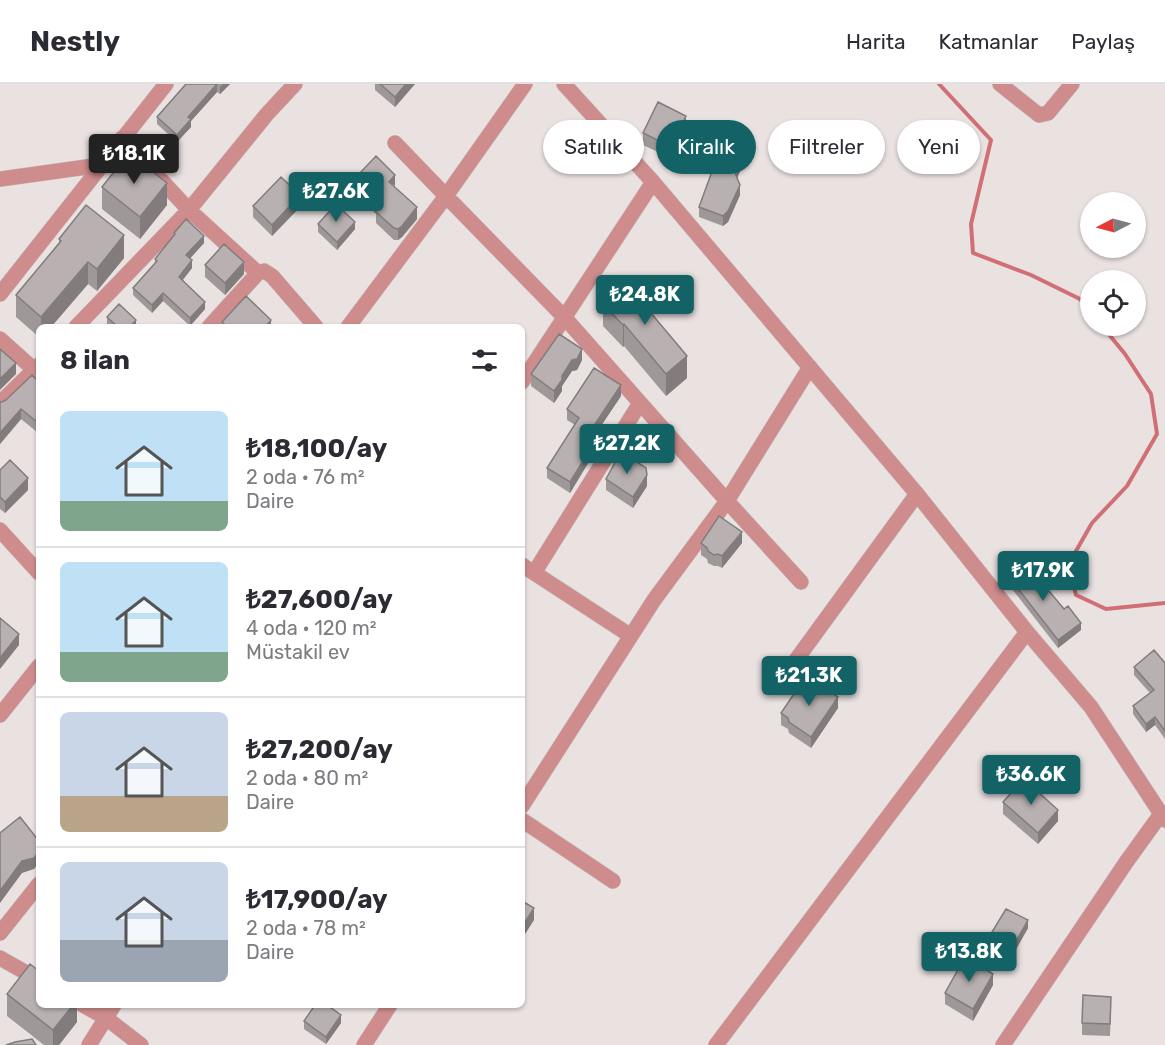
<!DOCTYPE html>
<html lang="tr">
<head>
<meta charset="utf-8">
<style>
  :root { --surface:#fff; --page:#f7f7f7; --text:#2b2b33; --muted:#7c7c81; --line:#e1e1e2; --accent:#136366 }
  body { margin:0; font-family:Rubik,sans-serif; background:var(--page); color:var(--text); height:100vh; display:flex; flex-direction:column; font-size:22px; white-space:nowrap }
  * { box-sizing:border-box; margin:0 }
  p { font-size:20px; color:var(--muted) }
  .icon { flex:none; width:33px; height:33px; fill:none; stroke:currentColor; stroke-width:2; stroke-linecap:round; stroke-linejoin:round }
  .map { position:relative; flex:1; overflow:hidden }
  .drawer { position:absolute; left:36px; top:240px; width:489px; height:684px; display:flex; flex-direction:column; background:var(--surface); border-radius:9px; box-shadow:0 2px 4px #0004 }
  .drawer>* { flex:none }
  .guide { position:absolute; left:543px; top:36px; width:531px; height:54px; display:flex; gap:12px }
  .needle { width:39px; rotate:264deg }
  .controls { position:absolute; left:1080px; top:108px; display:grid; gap:12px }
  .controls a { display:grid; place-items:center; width:66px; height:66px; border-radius:50%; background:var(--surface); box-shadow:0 2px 4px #0004; font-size:30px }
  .price { position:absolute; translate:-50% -51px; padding:0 14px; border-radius:6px; background:var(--accent); color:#fff; font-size:20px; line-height:39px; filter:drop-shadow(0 2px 3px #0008) }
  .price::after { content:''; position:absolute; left:50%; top:36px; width:18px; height:14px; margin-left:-9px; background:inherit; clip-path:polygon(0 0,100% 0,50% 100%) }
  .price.active { background:#222; color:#fff }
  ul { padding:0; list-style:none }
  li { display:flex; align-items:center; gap:18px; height:150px; padding:0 24px }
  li+li { border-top:2px solid var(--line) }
  li span { display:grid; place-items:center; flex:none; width:168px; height:120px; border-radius:9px; color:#555 }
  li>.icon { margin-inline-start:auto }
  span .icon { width:72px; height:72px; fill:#fffc; stroke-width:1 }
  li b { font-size:26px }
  h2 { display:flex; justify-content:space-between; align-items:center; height:72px; padding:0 24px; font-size:26px }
  .pill { padding:0 21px; border-radius:27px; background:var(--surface); box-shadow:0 2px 4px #0004; font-size:21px; line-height:54px }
  .pill.active { background:var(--accent); color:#fff }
  header { display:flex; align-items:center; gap:36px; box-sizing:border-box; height:84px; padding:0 30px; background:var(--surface); border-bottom:2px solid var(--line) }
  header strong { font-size:28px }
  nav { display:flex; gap:33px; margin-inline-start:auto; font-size:21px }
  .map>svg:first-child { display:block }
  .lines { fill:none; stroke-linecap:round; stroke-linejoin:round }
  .stream { stroke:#d17074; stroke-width:4 }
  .minor-casing { stroke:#c7bfbf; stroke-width:16 }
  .minor { stroke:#cf8c8d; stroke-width:15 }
  .wall { fill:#9f9898 }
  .shaded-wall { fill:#827c7c }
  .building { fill:#b9b1b1; stroke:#827c7c; stroke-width:1.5 }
</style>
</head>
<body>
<header>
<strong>Nestly</strong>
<nav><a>Harita</a><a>Katmanlar</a><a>Paylaş</a></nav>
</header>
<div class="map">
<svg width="1165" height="961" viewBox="0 0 1165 961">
  <rect width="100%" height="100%" fill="#eae1e1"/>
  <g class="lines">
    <!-- stream -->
    <path class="stream" d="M 939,0 L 991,56 L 971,140 L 973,169 L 1031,191 L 1080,215 L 1090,228
      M 1102,242 L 1125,270 L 1151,310 L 1157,350 L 1127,402 L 1092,439 L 1068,481 L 1076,511 L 1106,525 L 1165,519"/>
    <defs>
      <path id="minor" d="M 564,0 L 653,98 L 917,410 L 1027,548 L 1091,623 L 1165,736
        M 1000,0 L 1039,31 L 1048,29 L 1072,0
        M 122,54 L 189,126 L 258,189
        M 395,59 L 446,112 L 565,234 L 727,417 L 801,498
        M 0,95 L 101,81
        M 0,210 L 166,0
        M 76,243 L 189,126 L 267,30 L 295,0
        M 209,243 L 258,189 L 264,187 L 272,192 L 316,243
        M 348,243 L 446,112 L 525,0
        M 0,255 L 39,290
        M 522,298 L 653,98
        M 0,319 L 39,281
        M 0,446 L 39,489
        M 522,481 L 631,552
        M 534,489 L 640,319
        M 780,598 L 917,410
        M 0,631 L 39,582
        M 522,722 L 654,516 L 727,417 L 810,283
        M 522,736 L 613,797
        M 0,849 L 39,800
        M 0,874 L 39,896
        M 83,921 L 106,934 L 141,961
        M 89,961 L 114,921
        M 364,961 L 390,921
        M 716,961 L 1027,548
        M 1003,961 L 1127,777 L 1161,730"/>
    </defs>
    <!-- minor casing -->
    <use href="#minor" class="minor-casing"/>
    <!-- minor -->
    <use href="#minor" class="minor"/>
  </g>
  <!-- wall -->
  <path class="wall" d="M 186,0 L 230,0 L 220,10 L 217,8 L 191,37 L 191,43 L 177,58 L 157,40 L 157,33 Z
    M 375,0 L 415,0 L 395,23 L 375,6 Z
    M 686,43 L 671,74 L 643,61 L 643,49 Z
    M 748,69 L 737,94 L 740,111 L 728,138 L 723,142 L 699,133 L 699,123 Z
    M 355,98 L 395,103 L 417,135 L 402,153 L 398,156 L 394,156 L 376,139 L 376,130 L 355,110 Z
    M 102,103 L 167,121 L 140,155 L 102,125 Z
    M 253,122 L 300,123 L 272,152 L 253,133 Z
    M 318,140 L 355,145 L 337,166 L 318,148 Z
    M 174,149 L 204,159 L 190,174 L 192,184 L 183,196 L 205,225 L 190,242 L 163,217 L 152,229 L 133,211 L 133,204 L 155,179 L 155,175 L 174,151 Z
    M 59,155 L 124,174 L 97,207 L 88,200 L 51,243 L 39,243 L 39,253 L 16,233 L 16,211 L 59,159 Z
    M 205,181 L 244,190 L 225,211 L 205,193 Z
    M 603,220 L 650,229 L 687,294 L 666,312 L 624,262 L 623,263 L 603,242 Z
    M 107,233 L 136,243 L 109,243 L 107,241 Z
    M 582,276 L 577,286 L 572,287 L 562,302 L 562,307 L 554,319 L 531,302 L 531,290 Z
    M 39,298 L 39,345 L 37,348 L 21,335 L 0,360 L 0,318 L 2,318 L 6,316 Z
    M 621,312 L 590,358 L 593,371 L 570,409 L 547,394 L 547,384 L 575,341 L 567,336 L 567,325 Z
    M 0,386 L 28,406 L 5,429 L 0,425 Z
    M 606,395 L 647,402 L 633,424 L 606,406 Z
    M 701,459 L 742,459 L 722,484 L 718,482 L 714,482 L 708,479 L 707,475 L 701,471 Z
    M 1005,488 L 1041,503 L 1081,546 L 1058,564 L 1005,496 Z
    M 1165,579 L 1165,655 L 1155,641 L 1146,648 L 1133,630 L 1133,622 L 1150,609 L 1134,591 L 1134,583 Z
    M 813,599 L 838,624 L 811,664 L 789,649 L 788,645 L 781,641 L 781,629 Z
    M 1003,718 L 1058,737 L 1038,760 L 1003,730 Z
    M 1028,844 L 1015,867 L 1001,859 L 997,859 L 992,855 L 992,848 Z
    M 993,901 L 973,937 L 945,920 L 945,909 Z
    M 7,910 L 77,921 L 77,938 L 59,961 L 44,961 L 7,932 Z
    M 1111,924 L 1110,952 L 1082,951 L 1082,939 Z
    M 304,937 L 341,939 L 326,960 L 304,945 Z"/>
  <!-- shaded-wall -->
  <path class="shaded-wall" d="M 217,0 L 217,8 L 191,37 L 191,43 L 177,58 L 177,51 L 188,33 Z
    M 223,0 L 230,0 L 220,10 L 220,3 Z
    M 406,0 L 415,0 L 395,23 L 395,13 Z
    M 686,32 L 686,43 L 671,74 L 671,63 Z
    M 748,59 L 748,69 L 735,99 L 735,89 Z
    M 395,91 L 395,102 L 389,98 Z
    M 167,99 L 167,121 L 140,155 L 140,133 Z
    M 740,101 L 740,111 L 728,138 L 723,142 L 723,132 Z
    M 300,111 L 300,123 L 272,152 L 272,141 Z
    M 417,123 L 417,135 L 402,153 L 398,156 L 398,145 Z
    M 355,138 L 355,145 L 337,166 L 337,158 Z
    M 124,151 L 124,174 L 97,207 L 97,185 Z
    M 204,152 L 204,159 L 186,179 L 186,171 Z
    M 192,176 L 192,184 L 179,200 L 179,193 Z
    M 88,178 L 88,200 L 51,243 L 41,243 L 41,233 Z
    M 244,178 L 244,190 L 225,211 L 225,199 Z
    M 163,209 L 163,217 L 152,229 L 152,221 Z
    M 650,216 L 650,239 L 645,222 Z
    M 205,218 L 205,225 L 190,242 L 190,234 Z
    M 136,236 L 136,243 L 130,243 Z
    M 271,236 L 271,243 L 265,243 Z
    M 624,240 L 624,262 L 623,263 L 623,241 Z
    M 582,265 L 582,276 L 577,286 L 572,287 L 562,302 L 562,307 L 554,319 L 554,307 L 562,292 L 572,276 Z
    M 687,272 L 687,294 L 666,312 L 666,290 Z
    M 16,279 L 16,290 L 0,306 L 0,295 Z
    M 621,301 L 621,312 L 585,366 L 585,355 Z
    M 21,325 L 21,335 L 0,360 L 0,349 Z
    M 39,335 L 39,345 L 37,348 L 37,338 Z
    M 593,361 L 593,371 L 570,409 L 570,398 Z
    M 647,391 L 647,402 L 633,424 L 633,413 Z
    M 28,394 L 28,406 L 5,429 L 5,418 Z
    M 742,448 L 742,459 L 722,484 L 722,472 Z
    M 1081,539 L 1081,546 L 1058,564 L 1058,556 Z
    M 19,550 L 19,561 L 0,585 L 0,574 Z
    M 838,613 L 838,624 L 811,664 L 811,653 Z
    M 1155,633 L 1155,641 L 1146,648 L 1146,640 Z
    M 1058,726 L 1058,737 L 1038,760 L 1038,749 Z
    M 39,767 L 39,779 L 34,785 L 22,789 L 0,819 L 0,807 L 22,777 Z
    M 534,824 L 534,836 L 522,855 L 522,843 Z
    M 1028,836 L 1028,844 L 1015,867 L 1015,859 Z
    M 993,890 L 993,901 L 973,937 L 973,925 Z
    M 73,921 L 77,921 L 77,938 L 59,961 L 53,961 L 53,946 Z
    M 341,931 L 341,939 L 326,960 L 326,953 Z"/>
  <!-- building -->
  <path class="building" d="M 186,0 L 217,0 L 188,33 L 191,35 L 177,51 L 157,33 Z
    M 380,0 L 406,0 L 395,13 Z
    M 658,18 L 686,32 L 671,63 L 643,49 Z
    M 725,52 L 748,59 L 735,89 L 740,101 L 728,127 L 723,132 L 699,123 Z
    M 129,69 L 167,99 L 140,133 L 102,103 Z
    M 376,72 L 395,91 L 389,98 L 417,123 L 402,142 L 398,145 L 394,144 L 376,128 L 377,119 L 355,98 L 356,93 Z
    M 281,93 L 300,111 L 272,141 L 253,122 Z
    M 336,120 L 355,138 L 337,158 L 318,140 Z
    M 86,121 L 124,151 L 97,185 L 88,178 L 41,233 L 16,211 L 61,157 L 59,155 Z
    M 186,135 L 204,152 L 186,171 L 192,176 L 179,193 L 205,218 L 190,234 L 163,209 L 152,221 L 133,204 L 157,177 L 155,175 L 175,150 L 174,149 Z
    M 224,160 L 244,178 L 225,199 L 205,181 Z
    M 631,195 L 650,216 L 645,222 L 687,272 L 666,290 L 624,240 L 623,241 L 603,220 Z
    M 246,212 L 271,236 L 265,243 L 227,243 L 222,238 Z
    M 119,220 L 136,236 L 130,243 L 118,243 L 107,233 Z
    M 559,250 L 582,265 L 577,275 L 572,276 L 562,292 L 562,296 L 554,307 L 531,290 Z
    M 0,265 L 16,279 L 0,295 Z
    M 594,284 L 621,301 L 585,355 L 593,361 L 570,398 L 547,384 L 579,334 L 567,325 Z
    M 32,291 L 39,298 L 39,335 L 37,338 L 21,325 L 0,349 L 0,318 L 2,318 L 6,316 Z
    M 625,370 L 646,384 L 647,391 L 633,413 L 606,395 L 618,373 Z
    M 10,376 L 28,394 L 5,418 L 0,413 L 0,386 Z
    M 719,432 L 742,448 L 722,472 L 718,470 L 714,471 L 708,467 L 707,464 L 701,459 Z
    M 1022,476 L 1041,503 L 1044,501 L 1064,525 L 1068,522 L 1081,539 L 1058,556 L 1005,488 Z
    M 0,534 L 19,550 L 0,574 Z
    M 1154,566 L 1165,579 L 1165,647 L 1155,633 L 1146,640 L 1133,622 L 1154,606 L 1134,583 Z
    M 804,595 L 813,599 L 815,598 L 838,613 L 811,653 L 789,638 L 788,634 L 781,629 Z
    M 1024,695 L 1058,726 L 1038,749 L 1003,718 Z
    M 20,733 L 39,757 L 39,767 L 34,774 L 22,777 L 0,807 L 0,749 Z
    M 522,817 L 534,824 L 522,843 Z
    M 1006,825 L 1028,836 L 1015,859 L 1001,851 L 997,851 L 992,848 Z
    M 965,873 L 993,890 L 973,925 L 945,909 Z
    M 30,880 L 39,887 L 39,921 L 73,921 L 53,946 L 7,910 Z
    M 1083,911 L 1111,913 L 1110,940 L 1082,939 Z
    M 315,921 L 327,921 L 341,931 L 326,953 L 304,937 Z
    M 32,955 L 36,961 L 6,961 L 15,958 Z"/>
</svg>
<div class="controls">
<a><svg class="needle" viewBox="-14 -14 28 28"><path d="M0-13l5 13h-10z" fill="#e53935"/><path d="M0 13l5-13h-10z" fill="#7c7c81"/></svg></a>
<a><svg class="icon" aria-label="locate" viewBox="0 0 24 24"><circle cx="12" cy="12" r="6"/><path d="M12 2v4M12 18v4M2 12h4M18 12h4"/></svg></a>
</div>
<b class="price active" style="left:134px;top:101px">₺18.1K</b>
<b class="price" style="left:336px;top:139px">₺27.6K</b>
<b class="price" style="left:645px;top:242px">₺24.8K</b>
<b class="price" style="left:627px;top:391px">₺27.2K</b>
<b class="price" style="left:1043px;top:518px">₺17.9K</b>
<b class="price" style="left:809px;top:623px">₺21.3K</b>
<b class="price" style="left:1031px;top:722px">₺36.6K</b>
<b class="price" style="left:969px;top:899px">₺13.8K</b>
<div class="guide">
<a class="pill">Satılık</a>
<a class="pill active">Kiralık</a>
<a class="pill">Filtreler</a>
<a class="pill">Yeni</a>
</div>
<section class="drawer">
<h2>8 ilan<svg class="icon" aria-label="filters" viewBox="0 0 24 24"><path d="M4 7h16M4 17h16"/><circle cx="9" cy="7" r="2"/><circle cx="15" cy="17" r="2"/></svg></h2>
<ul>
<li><span style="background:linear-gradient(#bfe0f5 75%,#7fa58c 0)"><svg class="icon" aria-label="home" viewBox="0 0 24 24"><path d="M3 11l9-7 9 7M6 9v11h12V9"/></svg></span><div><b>₺18,100/ay</b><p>2 oda · 76 m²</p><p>Daire</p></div></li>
<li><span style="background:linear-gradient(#bfe0f5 75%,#7fa58c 0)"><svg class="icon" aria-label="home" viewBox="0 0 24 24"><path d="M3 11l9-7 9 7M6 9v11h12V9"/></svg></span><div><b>₺27,600/ay</b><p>4 oda · 120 m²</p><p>Müstakil ev</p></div></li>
<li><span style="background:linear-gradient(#c9d6e8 70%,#b9a48a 0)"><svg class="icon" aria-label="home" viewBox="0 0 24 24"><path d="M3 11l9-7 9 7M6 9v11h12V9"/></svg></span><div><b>₺27,200/ay</b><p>2 oda · 80 m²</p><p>Daire</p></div></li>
<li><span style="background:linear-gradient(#c9d6e8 65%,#9aa5b1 0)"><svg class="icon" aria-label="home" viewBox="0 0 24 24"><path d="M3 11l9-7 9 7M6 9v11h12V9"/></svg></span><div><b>₺17,900/ay</b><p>2 oda · 78 m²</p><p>Daire</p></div></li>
</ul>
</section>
</div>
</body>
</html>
